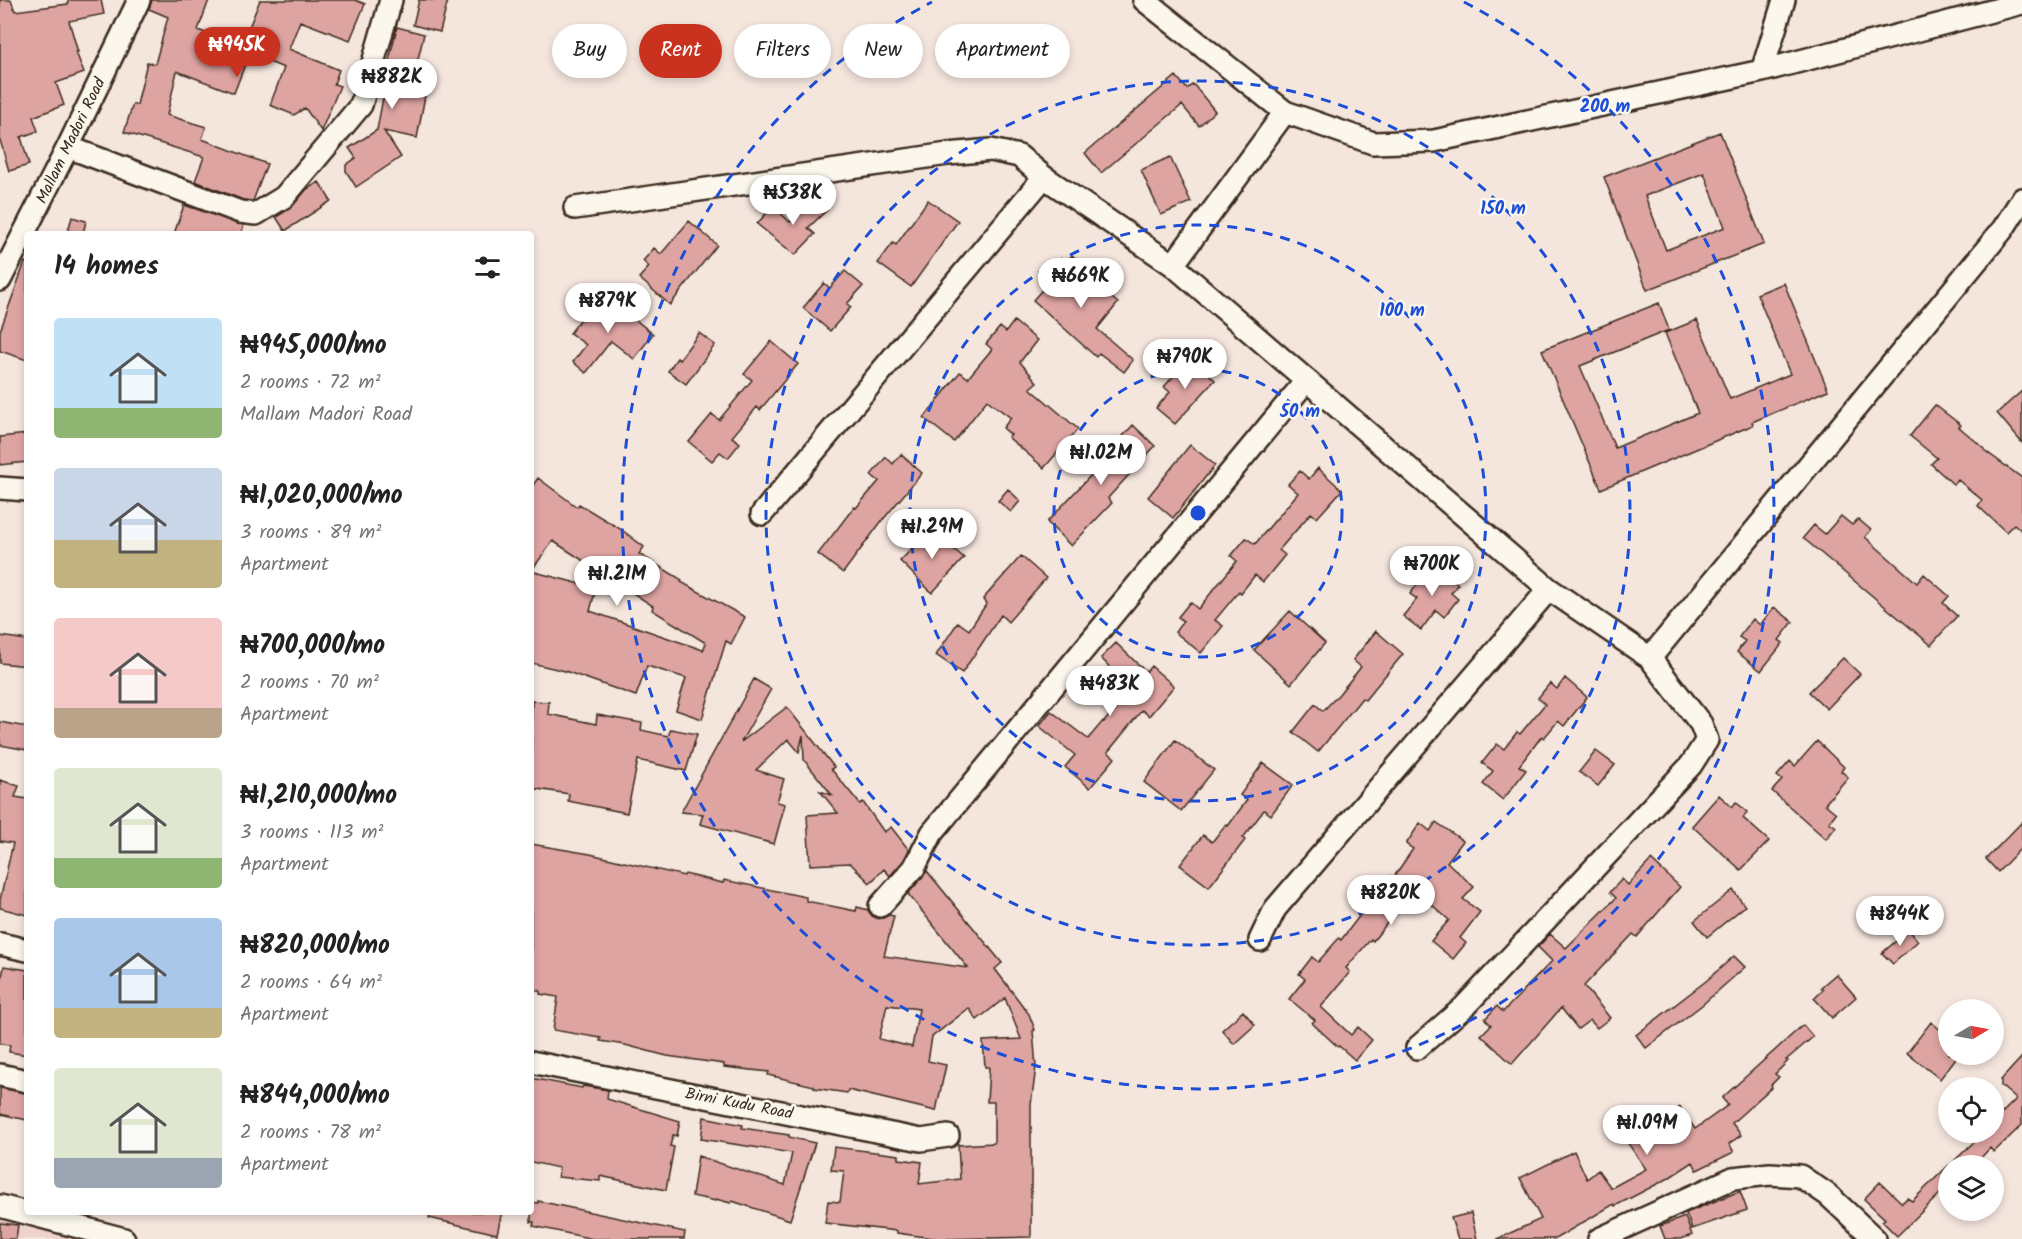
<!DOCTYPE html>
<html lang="en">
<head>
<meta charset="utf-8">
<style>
  :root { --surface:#fff; --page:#f6f6f6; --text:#222; --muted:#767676; --accent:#c8321e }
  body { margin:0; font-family:Kalam,sans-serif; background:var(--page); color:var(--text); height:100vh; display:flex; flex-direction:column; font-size:22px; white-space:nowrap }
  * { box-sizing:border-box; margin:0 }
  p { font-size:20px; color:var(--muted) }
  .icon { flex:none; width:33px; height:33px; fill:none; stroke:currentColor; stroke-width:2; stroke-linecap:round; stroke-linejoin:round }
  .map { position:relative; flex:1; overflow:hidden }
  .drawer { position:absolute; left:24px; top:231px; width:510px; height:984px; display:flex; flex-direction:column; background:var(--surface); border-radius:6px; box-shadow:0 3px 9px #0003 }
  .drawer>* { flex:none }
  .guide { position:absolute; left:552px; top:24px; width:570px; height:54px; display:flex; gap:12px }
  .needle { width:39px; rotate:80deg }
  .controls { position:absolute; left:1938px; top:999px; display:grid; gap:12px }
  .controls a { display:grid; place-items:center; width:66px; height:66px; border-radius:50%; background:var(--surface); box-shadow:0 3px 9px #0003; font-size:30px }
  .price { position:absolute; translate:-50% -51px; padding:0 14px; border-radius:21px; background:#fff; color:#222; font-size:20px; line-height:39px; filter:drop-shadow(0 2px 3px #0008) }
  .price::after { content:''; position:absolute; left:50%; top:36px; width:18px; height:14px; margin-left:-9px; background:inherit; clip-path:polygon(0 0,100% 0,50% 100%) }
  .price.active { background:var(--accent); color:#fff }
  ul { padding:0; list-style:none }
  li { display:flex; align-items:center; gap:18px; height:150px; padding:0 30px }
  li span { display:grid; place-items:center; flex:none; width:168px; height:120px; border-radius:6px; color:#555 }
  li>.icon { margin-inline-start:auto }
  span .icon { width:72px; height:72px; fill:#fffc; stroke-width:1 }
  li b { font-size:26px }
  h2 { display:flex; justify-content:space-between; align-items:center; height:72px; padding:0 30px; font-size:26px }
  .pill { padding:0 21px; border-radius:27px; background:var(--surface); box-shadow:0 3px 9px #0003; font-size:21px; line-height:54px }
  .pill.active { background:var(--accent); color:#fff }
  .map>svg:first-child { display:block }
  .built { fill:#eed2cb }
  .building { fill:#dea4a2; stroke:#3b2a1e; stroke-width:1.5; fill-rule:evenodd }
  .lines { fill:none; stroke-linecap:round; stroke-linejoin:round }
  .minor-casing { stroke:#3b2a1e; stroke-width:26 }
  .minor { stroke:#fbf7ec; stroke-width:21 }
  .ring { fill:none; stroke:#1d4ed8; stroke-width:3; stroke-dasharray:10 8 }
  .labels { text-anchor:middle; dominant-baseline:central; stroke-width:5; stroke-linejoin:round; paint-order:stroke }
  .street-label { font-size:16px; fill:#3b2a1e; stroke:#fbf7ec }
  .centre { fill:#1d4ed8; stroke:#fbf7ec; stroke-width:3 }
  .ring-label { font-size:18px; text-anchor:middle; font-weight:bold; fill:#1d4ed8; stroke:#fbf7ec; stroke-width:5; stroke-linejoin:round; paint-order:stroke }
</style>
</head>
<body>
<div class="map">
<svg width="2022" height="1239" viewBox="0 0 2022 1239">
  <rect width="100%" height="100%" fill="#f5e6dd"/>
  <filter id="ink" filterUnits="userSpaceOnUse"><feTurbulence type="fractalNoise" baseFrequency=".0167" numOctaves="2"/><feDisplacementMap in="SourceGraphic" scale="12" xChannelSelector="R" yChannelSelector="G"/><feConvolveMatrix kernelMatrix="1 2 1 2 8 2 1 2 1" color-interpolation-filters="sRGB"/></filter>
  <g filter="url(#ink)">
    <!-- built -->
    <path class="built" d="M 0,1212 L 98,1239 L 0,1239 Z"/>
    <!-- building -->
    <path class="building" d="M 0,0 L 11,0 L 15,11 L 68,4 L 68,0 L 101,0 L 104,14 L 69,21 L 78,52 L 76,52 L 84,73 L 56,83 L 64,105 L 33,117 L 38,131 L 21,137 L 29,165 L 9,171 L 0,140 Z
      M 152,0 L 209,0 L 198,30 L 241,47 L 260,0 L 355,0 L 365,4 L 350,40 L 300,21 L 289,49 L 339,70 L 334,84 L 340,86 L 321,131 L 305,108 L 294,115 L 270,105 L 284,68 L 249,54 L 234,93 L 177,71 L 167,115 L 206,127 L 202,139 L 267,164 L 253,201 L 243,200 L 195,181 L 204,157 L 124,132 L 133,104 L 137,105 L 147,62 L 155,64 L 168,17 L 149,9 Z
      M 419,0 L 448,0 L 440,32 L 413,25 Z
      M 397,27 L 424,34 L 410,93 L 425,96 L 417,138 L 384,131 L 401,157 L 356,187 L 346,171 L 346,165 L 356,158 L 349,148 L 377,130 L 386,82 L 384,81 Z
      M 1176,76 L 1187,89 L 1193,84 L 1215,111 L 1199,126 L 1182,105 L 1101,173 L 1085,153 Z
      M 1720,132 L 1764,244 L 1647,290 L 1604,177 ZM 1704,173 L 1725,227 L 1666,250 L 1645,196 Z
      M 1170,157 L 1191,202 L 1161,215 L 1141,170 Z
      M 319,182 L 331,201 L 285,231 L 276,217 L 291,208 L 307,189 Z
      M 816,198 L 827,210 L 808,228 L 815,234 L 795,255 L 757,224 L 773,206 L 790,222 Z
      M 928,200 L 958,221 L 911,287 L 878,263 L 893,243 L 896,245 Z
      M 184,205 L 244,225 L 241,234 L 174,234 Z
      M 72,217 L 86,221 L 83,234 L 67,234 Z
      M 689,221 L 717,245 L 670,305 L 639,278 L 649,267 L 643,261 L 654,248 L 661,254 Z
      M 1072,255 L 1093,274 L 1089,279 L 1118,303 L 1097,329 L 1133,360 L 1124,372 L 1099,353 L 1096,357 L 1033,300 L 1049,282 L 1042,276 L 1057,260 L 1063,266 Z
      M 25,262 L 27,263 L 27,360 L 0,351 L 0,331 Z
      M 845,271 L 863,286 L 847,304 L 851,307 L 830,331 L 803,308 L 824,283 L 830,288 Z
      M 1784,283 L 1828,390 L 1752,422 L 1753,425 L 1601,489 L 1542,350 L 1659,303 L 1669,330 L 1580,366 L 1615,448 L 1698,413 L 1665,333 L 1697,320 L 1730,399 L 1790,374 L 1757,294 Z
      M 607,297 L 653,334 L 634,359 L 611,341 L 586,373 L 573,362 L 586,345 L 570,333 L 587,311 L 593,316 Z
      M 1014,321 L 1037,340 L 1020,362 L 1037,382 L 1030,388 L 1078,429 L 1044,468 L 1008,437 L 1011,435 L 1003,428 L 1011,418 L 987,400 L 954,442 L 924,418 L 960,372 L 968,378 L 992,349 L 986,344 L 1000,327 L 1006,332 Z
      M 699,333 L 715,345 L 686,384 L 668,371 L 677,358 L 679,360 Z
      M 771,341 L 798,364 L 760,410 L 757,407 L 732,437 L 740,443 L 728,458 L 720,452 L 712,461 L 689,442 L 712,414 L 719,420 L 752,380 L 744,374 Z
      M 1190,357 L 1215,380 L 1175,424 L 1156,408 L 1170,392 L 1164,387 Z
      M 2022,391 L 2022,443 L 1997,413 Z
      M 1935,405 L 1961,425 L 1959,427 L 1985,449 L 1984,450 L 2022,478 L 2022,531 L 2014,524 L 2006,532 L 1978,506 L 1982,500 L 1958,480 L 1954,485 L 1931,464 L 1937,458 L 1910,436 Z
      M 1133,425 L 1155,446 L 1108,498 L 1112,503 L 1071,546 L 1047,522 L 1091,475 L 1089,473 Z
      M 27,434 L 27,462 L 0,465 L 0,437 Z
      M 1190,445 L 1215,465 L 1173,518 L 1148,497 Z
      M 901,454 L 922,473 L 881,522 L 843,573 L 818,554 L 854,507 L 856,508 L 879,481 L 871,475 L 886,457 L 893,464 Z
      M 1318,468 L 1342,490 L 1317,518 L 1311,513 L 1279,550 L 1285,555 L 1263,582 L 1255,575 L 1241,593 L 1239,591 L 1215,620 L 1223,626 L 1201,653 L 1175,632 L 1183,621 L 1178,617 L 1190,602 L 1198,609 L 1237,561 L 1231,556 L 1246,538 L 1255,544 L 1298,493 L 1288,484 L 1300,471 L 1309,479 Z
      M 538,478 L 577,507 L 579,504 L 622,530 L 644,547 L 639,554 L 682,580 L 681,582 L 745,617 L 731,644 L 726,641 L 702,719 L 676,710 L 686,678 L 647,666 L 636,696 L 565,671 L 531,663 L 531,488 ZM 553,541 L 653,606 L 652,610 L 706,643 L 703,650 L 590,611 L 596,588 L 531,571 Z
      M 1008,489 L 1020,501 L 1011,512 L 998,501 Z
      M 1841,516 L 1852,525 L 1858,519 L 1871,530 L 1865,537 L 1917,583 L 1924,574 L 1949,596 L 1943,603 L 1957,616 L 1931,645 L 1803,538 L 1814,525 L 1825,534 Z
      M 931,529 L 964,558 L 932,593 L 900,561 Z
      M 1021,556 L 1046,578 L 1008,622 L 1001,615 L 962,673 L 936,655 L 958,622 L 969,630 L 987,603 L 983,599 Z
      M 1433,564 L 1458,584 L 1451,593 L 1458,599 L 1444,617 L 1436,610 L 1421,630 L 1403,616 L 1417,599 L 1410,594 Z
      M 1774,607 L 1793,622 L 1779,640 L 1783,643 L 1761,671 L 1737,652 L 1745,641 L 1739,637 L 1753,619 L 1760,625 Z
      M 1290,611 L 1325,643 L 1291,684 L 1254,650 Z
      M 1376,631 L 1403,654 L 1365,700 L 1362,698 L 1318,752 L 1293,732 L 1315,704 L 1323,711 L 1339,694 L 1361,667 L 1353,660 Z
      M 0,636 L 27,640 L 27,666 L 0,663 Z
      M 1116,643 L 1146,672 L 1151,666 L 1174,686 L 1149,716 L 1142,710 L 1108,752 L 1115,758 L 1090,788 L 1065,767 L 1075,755 L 1039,726 L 1051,711 L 1088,739 L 1103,721 L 1104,722 L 1129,692 L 1121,686 L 1124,682 L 1101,658 Z
      M 1843,658 L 1860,674 L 1827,709 L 1809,692 Z
      M 1565,678 L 1587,697 L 1564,726 L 1558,721 L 1544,738 L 1542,736 L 1519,766 L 1526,770 L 1503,800 L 1483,784 L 1493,771 L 1482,763 L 1497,744 L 1504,749 L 1517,732 L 1520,734 L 1545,704 L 1538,698 L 1550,683 L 1557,689 Z
      M 754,679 L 771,689 L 741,742 L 787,707 L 834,767 L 831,769 L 860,804 L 863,802 L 884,832 L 891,827 L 909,850 L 903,861 L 890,876 L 884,869 L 870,883 L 850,863 L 810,865 L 807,815 L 838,813 L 820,791 L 832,795 L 804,760 L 803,735 L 799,752 L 788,739 L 756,770 L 784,779 L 777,802 L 785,804 L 774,844 L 700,824 L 703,814 L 681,812 Z
      M 532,701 L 549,702 L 548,714 L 596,724 L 597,715 L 642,723 L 641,730 L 668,736 L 671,729 L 697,734 L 686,771 L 638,760 L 627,813 L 568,801 L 569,794 L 531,788 Z
      M 0,722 L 27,727 L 27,750 L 0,745 Z
      M 1175,740 L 1214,770 L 1181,811 L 1144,782 Z
      M 1817,741 L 1844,767 L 1841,771 L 1848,777 L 1825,804 L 1836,813 L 1829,822 L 1836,827 L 1826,839 L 1772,791 L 1782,780 L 1777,776 L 1790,761 L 1795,766 Z
      M 1596,751 L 1615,765 L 1598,786 L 1579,772 Z
      M 1263,763 L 1293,785 L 1271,815 L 1264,810 L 1243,838 L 1245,840 L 1209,887 L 1180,865 L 1203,835 L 1212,842 L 1226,824 L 1228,826 L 1247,800 L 1240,795 Z
      M 0,780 L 19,786 L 15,797 L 27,799 L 27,915 L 0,908 L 0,900 L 13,843 L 0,841 Z
      M 1719,795 L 1732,807 L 1736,802 L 1747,812 L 1743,818 L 1769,841 L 1741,870 L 1692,826 Z
      M 1436,822 L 1463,841 L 1447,862 L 1474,887 L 1463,899 L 1480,912 L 1460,938 L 1466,943 L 1453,959 L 1431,941 L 1449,920 L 1414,889 L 1373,941 L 1371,939 L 1346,968 L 1350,972 L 1321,1007 L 1351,1035 L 1358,1027 L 1372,1040 L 1355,1060 L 1339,1046 L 1338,1047 L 1312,1023 L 1315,1020 L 1289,999 L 1305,979 L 1299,974 L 1312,957 L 1318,962 L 1339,938 L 1341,940 L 1364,910 L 1355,903 L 1368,887 L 1376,895 L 1391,876 L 1393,878 L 1413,849 L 1406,844 L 1420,823 L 1430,831 Z
      M 2022,822 L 2022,847 L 1998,872 L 1986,859 Z
      M 531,844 L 590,854 L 684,876 L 685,874 L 723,883 L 724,880 L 806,897 L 806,901 L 856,911 L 857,907 L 868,910 L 872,916 L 878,919 L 889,915 L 894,916 L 884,956 L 968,968 L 908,894 L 927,871 L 1002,963 L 995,969 L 1029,1014 L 1035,1030 L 1033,1031 L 1036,1067 L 1031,1105 L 1031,1237 L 940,1239 L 897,1233 L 897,1231 L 825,1223 L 828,1201 L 840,1202 L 844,1171 L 831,1170 L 834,1147 L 899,1155 L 899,1159 L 922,1162 L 919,1184 L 960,1179 L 958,1145 L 994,1143 L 994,1102 L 987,1102 L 989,1067 L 985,1067 L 983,1041 L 1021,1039 L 1005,998 L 977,1020 L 969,1008 L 932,1037 L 928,1061 L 946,1065 L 936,1111 L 848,1090 L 847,1093 L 814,1088 L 814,1086 L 768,1075 L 769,1072 L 724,1067 L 724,1064 L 667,1056 L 625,1045 L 600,1041 L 601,1038 L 553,1030 L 558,997 L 540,994 L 540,991 L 531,990 ZM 887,1005 L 919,1009 L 912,1047 L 879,1039 Z
      M 1651,860 L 1680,887 L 1637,937 L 1633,934 L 1584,986 L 1610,1018 L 1597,1028 L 1590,1020 L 1578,1029 L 1561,1008 L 1512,1064 L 1481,1035 L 1491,1025 L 1485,1019 L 1497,1006 L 1503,1012 L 1552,961 L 1538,947 L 1550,934 L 1566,948 L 1616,898 L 1610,892 L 1622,879 L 1628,885 Z
      M 1733,890 L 1745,906 L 1707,937 L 1694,921 Z
      M 1909,930 L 1918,941 L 1893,964 L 1882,953 Z
      M 1734,956 L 1745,967 L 1702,1005 L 1646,1048 L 1636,1035 L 1706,981 Z
      M 4,966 L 27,970 L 27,1055 L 9,1052 L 10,1045 L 0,1044 L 0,987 Z
      M 1836,974 L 1856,997 L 1832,1018 L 1814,998 L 1823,989 L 1821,987 Z
      M 1243,1011 L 1255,1025 L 1234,1044 L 1222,1030 Z
      M 1931,1022 L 1948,1036 L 1948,1054 L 1959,1054 L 1940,1079 L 1907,1053 Z
      M 1803,1025 L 1813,1037 L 1786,1060 L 1788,1061 L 1775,1074 L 1779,1077 L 1771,1085 L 1772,1087 L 1732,1123 L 1741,1135 L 1729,1144 L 1734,1152 L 1697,1170 L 1693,1162 L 1667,1179 L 1615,1206 L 1614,1204 L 1555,1239 L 1497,1239 L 1541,1219 L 1520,1178 L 1574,1151 L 1587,1179 L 1598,1170 L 1611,1188 L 1646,1169 L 1625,1139 L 1656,1117 L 1660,1122 L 1680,1107 L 1695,1129 L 1728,1105 L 1722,1098 Z
      M 2022,1057 L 2022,1125 L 1994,1152 L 1990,1148 L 1973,1166 L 1949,1166 L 1979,1137 L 1975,1132 L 1994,1132 L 1994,1121 L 2016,1099 L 2001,1086 L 2001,1080 Z
      M 531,1078 L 582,1088 L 583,1086 L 608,1090 L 607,1099 L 680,1121 L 677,1136 L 673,1135 L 670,1146 L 674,1147 L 666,1190 L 600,1176 L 600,1181 L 558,1177 L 559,1168 L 531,1162 Z
      M 0,1088 L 27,1093 L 27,1120 L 0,1114 Z
      M 704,1117 L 743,1125 L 742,1128 L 789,1135 L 789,1137 L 815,1143 L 790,1220 L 732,1201 L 731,1203 L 716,1199 L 716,1201 L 692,1196 L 698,1156 L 785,1185 L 792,1153 L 701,1139 Z
      M 1948,1166 L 1948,1186 L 1897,1236 L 1882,1221 L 1885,1219 L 1864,1199 L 1880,1182 L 1902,1203 L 1907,1198 L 1912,1201 Z
      M 1740,1191 L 1747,1210 L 1692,1229 L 1686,1213 Z
      M 538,1201 L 685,1232 L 684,1239 L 593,1239 L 533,1226 L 534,1222 L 531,1222 L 531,1202 L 538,1203 Z
      M 430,1212 L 502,1212 L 497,1234 L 429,1218 Z
      M 1471,1213 L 1477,1239 L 1458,1239 L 1451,1218 Z
      M 1685,1217 L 1692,1235 L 1681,1239 L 1665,1239 L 1660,1226 Z
      M 0,1223 L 18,1225 L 16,1239 L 0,1239 Z"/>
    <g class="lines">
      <defs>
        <path id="minor" d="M 1144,0 L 1285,112 L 1373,143 L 1434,141 L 1762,71 L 2022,3
          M 1762,71 L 1784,0
          M 68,147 L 240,212 L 256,214 L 284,197 L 361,105 L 391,0
          M 575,208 L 948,154 L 991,150 L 1019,156 L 1044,177
          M 1173,265 L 1285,112
          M 0,280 L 68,147 L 139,0
          M 0,488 L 27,490
          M 762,514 L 1044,177 L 1173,265 L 1549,589 L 1650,658 L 2003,229 L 2022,199
          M 880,906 L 914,868 L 932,833 L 1306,381
          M 1260,940 L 1275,909 L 1549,589
          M 0,944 L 27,950
          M 1417,1048 L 1464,1007 L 1691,765 L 1707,740 L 1701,724 L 1650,658
          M 531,1062 L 921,1140 L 948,1136
          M 0,1075 L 27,1081
          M 0,1206 L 124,1239
          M 1599,1239 L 1733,1178 L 1770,1174 L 1800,1176 L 1828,1195 L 1875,1239"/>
      </defs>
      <!-- minor casing -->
      <use href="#minor" class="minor-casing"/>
      <!-- minor -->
      <use href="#minor" class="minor"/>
    </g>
  </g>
  <!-- distance rings -->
  <g class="ring">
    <circle cx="1198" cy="513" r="144"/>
    <circle cx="1198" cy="513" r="288"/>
    <circle cx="1198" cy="513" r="432"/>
    <path d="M1464 2A576 576 0 1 1 932 2"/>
  </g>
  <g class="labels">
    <!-- street labels -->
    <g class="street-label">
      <text transform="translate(71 141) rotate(-64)">Mallam Madori Road</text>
      <text transform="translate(739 1104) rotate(11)">Birni Kudu Road</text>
    </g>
  </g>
  <circle cx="1198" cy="513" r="9" class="centre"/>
  <g class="ring-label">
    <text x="1605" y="112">200 m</text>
    <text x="1503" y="214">150 m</text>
    <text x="1402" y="316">100 m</text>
    <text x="1300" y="417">50 m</text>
  </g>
</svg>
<div class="controls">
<a><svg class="needle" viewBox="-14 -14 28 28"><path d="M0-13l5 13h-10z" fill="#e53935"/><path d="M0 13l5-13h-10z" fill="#767676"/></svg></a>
<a><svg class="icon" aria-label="locate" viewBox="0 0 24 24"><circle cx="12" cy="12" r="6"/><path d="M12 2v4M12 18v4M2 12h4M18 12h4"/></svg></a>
<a><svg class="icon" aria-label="layers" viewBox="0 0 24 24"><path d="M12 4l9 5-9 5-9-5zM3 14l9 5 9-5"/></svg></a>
</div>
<b class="price active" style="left:237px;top:78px">₦945K</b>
<b class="price" style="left:392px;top:110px">₦882K</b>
<b class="price" style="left:793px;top:226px">₦538K</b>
<b class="price" style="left:1081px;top:309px">₦669K</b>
<b class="price" style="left:608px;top:334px">₦879K</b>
<b class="price" style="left:1185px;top:390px">₦790K</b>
<b class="price" style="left:1101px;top:486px">₦1.02M</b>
<b class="price" style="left:932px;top:560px">₦1.29M</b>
<b class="price" style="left:1432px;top:597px">₦700K</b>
<b class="price" style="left:617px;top:607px">₦1.21M</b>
<b class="price" style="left:1110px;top:717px">₦483K</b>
<b class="price" style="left:1391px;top:926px">₦820K</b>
<b class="price" style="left:1900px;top:947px">₦844K</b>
<b class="price" style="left:1647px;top:1156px">₦1.09M</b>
<div class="guide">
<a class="pill">Buy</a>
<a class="pill active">Rent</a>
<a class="pill">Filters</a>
<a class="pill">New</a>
<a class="pill">Apartment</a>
</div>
<section class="drawer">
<h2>14 homes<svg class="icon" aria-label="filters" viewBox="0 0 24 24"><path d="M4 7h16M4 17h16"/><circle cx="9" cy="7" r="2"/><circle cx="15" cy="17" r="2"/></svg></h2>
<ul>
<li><span style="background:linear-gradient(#bfe0f5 75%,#8fb573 0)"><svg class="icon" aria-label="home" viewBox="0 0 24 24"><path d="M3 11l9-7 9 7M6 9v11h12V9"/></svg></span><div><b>₦945,000/mo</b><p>2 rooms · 72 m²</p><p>Mallam Madori Road</p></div></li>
<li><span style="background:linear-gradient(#c9d6e8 60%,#c2b280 0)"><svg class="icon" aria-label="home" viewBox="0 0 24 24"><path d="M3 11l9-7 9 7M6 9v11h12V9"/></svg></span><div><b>₦1,020,000/mo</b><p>3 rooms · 89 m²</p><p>Apartment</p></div></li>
<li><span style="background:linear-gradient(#f6c9c9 75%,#b9a48a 0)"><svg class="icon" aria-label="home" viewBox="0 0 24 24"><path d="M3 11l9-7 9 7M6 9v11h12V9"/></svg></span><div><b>₦700,000/mo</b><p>2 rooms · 70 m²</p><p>Apartment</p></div></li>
<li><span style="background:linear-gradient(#dfe7d0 75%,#8fb573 0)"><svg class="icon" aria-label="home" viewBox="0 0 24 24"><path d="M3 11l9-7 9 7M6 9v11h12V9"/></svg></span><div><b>₦1,210,000/mo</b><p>3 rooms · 113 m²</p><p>Apartment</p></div></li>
<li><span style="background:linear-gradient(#a9c7e8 75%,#c2b280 0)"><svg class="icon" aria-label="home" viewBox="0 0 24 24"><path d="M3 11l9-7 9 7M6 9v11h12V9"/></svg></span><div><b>₦820,000/mo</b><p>2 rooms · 64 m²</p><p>Apartment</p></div></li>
<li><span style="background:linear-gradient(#dfe7d0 75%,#9aa5b1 0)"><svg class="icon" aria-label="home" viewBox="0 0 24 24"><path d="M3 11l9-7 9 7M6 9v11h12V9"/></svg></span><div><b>₦844,000/mo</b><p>2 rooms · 78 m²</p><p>Apartment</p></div></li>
</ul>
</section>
</div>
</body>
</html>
